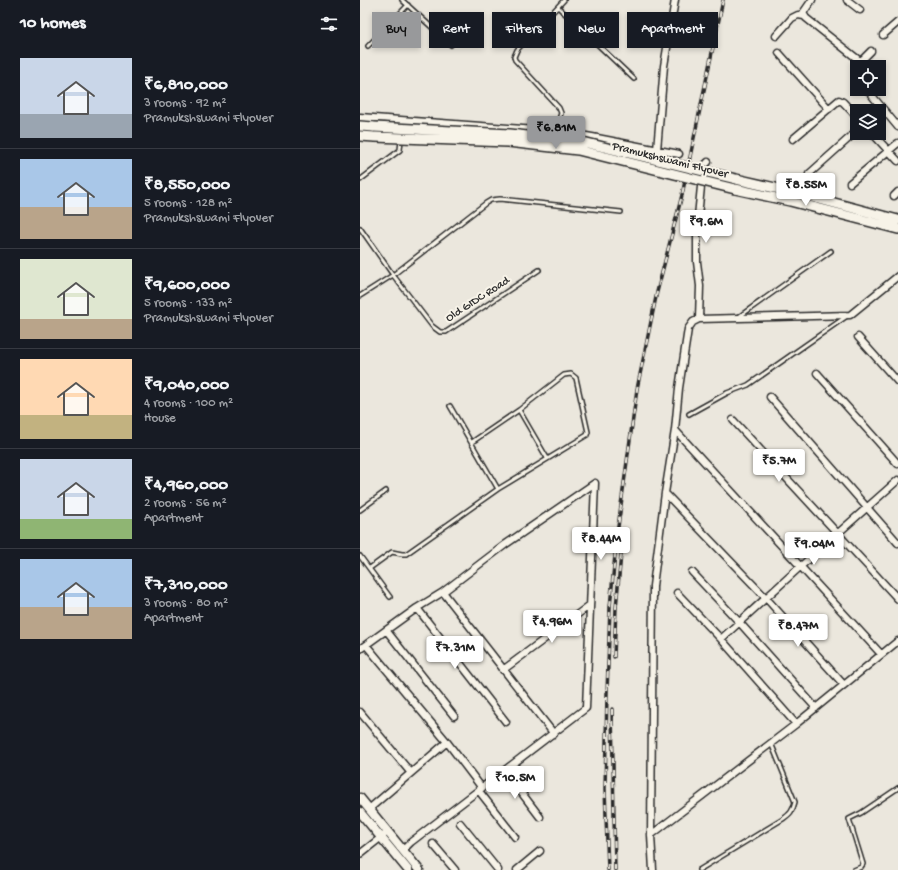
<!DOCTYPE html>
<html lang="en">
<head>
<meta charset="utf-8">
<style>
  :root { --surface:#171b24; --page:#20242c; --text:#f1f3f6; --muted:#9ea1a6; --line:#363941; --accent:#98999b }
  body { margin:0; font-family:"Gochi Hand",sans-serif; background:var(--page); color:var(--text); height:100vh; display:flex; flex-direction:column; font-size:15px; white-space:nowrap }
  * { box-sizing:border-box; margin:0 }
  p { font-size:13px; color:var(--muted) }
  .icon { flex:none; width:22px; height:22px; fill:none; stroke:currentColor; stroke-width:2; stroke-linecap:round; stroke-linejoin:round }
  .map { position:relative; flex:1; overflow:hidden }
  .sheet { display:flex; flex-direction:column; background:var(--surface); width:360px }
  .sheet>* { flex:none }
  .guide { position:absolute; left:12px; top:12px; width:380px; height:36px; display:flex; gap:8px }
  .buttons { position:absolute; left:490px; top:60px; display:grid; gap:8px }
  .buttons a { display:grid; place-items:center; width:36px; height:36px; border-radius:0px; background:var(--surface); box-shadow:0 2px 6px #0003; font-size:20px }
  .price { position:absolute; translate:-50% -34px; padding:0 9px; border-radius:4px; background:#fff; color:#222; font-size:13px; line-height:26px; filter:drop-shadow(0 1px 2px #0008) }
  .price::after { content:''; position:absolute; left:50%; top:24px; width:12px; height:9px; margin-left:-6px; background:inherit; clip-path:polygon(0 0,100% 0,50% 100%) }
  .price.active { background:var(--accent); color:#111 }
  ul { padding:0; list-style:none }
  li { display:flex; align-items:center; gap:12px; height:100px; padding:0 20px }
  li+li { border-top:1px solid var(--line) }
  li span { display:grid; place-items:center; flex:none; width:112px; height:80px; border-radius:0px; color:#555 }
  li>.icon { margin-inline-start:auto }
  span .icon { width:48px; height:48px; fill:#fffc; stroke-width:1 }
  li b { font-size:17px }
  h2 { display:flex; justify-content:space-between; align-items:center; height:48px; padding:0 20px; font-size:17px }
  .tag { padding:0 14px; border-radius:0px; background:var(--surface); box-shadow:0 2px 6px #0003; font-size:14px; line-height:36px }
  .tag.active { background:var(--accent); color:#111 }
  main { display:flex; flex:1; min-height:0 }
  .map>svg:first-child { display:block }
  .lines { fill:none; stroke-linecap:round; stroke-linejoin:round }
  .service-casing { stroke:#2b2b2b; stroke-width:6 }
  .minor-casing { stroke:#2b2b2b; stroke-width:9 }
  .tertiary-casing { stroke:#2b2b2b; stroke-width:11 }
  .secondary-casing { stroke:#2b2b2b; stroke-width:12 }
  .service { stroke:#f7f3e8; stroke-width:3 }
  .minor { stroke:#f7f3e8; stroke-width:6 }
  .tertiary { stroke:#f7f3e8; stroke-width:8 }
  .secondary { stroke:#f7f3e8; stroke-width:9 }
  .rail-casing { stroke:#2b2b2b; stroke-width:3.5 }
  .rail { stroke:#f7f3e8; stroke-width:2; stroke-dasharray:6; stroke-linecap:butt }
  .secondary-bridge-casing { stroke:#2b2b2b; stroke-width:12; stroke-linecap:butt }
  .secondary-bridge { stroke:#f7f3e8; stroke-width:9 }
  .labels { text-anchor:middle; dominant-baseline:central; stroke-width:4; stroke-linejoin:round; paint-order:stroke }
  .street-label { font-size:12px; fill:#2b2b2b; stroke:#f7f3e8 }
</style>
</head>
<body>
<main>
<section class="sheet">
<h2>10 homes<svg class="icon" aria-label="filters" viewBox="0 0 24 24"><path d="M4 7h16M4 17h16"/><circle cx="9" cy="7" r="2"/><circle cx="15" cy="17" r="2"/></svg></h2>
<ul>
<li><span style="background:linear-gradient(#c9d6e8 70%,#9aa5b1 0)"><svg class="icon" aria-label="home" viewBox="0 0 24 24"><path d="M3 11l9-7 9 7M6 9v11h12V9"/></svg></span><div><b>₹6,810,000</b><p>3 rooms · 92 m²</p><p>Pramukshswami Flyover</p></div></li>
<li><span style="background:linear-gradient(#a9c7e8 60%,#b9a48a 0)"><svg class="icon" aria-label="home" viewBox="0 0 24 24"><path d="M3 11l9-7 9 7M6 9v11h12V9"/></svg></span><div><b>₹8,550,000</b><p>5 rooms · 128 m²</p><p>Pramukshswami Flyover</p></div></li>
<li><span style="background:linear-gradient(#dfe7d0 75%,#b9a48a 0)"><svg class="icon" aria-label="home" viewBox="0 0 24 24"><path d="M3 11l9-7 9 7M6 9v11h12V9"/></svg></span><div><b>₹9,600,000</b><p>5 rooms · 133 m²</p><p>Pramukshswami Flyover</p></div></li>
<li><span style="background:linear-gradient(#ffd9b3 70%,#c2b280 0)"><svg class="icon" aria-label="home" viewBox="0 0 24 24"><path d="M3 11l9-7 9 7M6 9v11h12V9"/></svg></span><div><b>₹9,040,000</b><p>4 rooms · 100 m²</p><p>House</p></div></li>
<li><span style="background:linear-gradient(#c9d6e8 75%,#8fb573 0)"><svg class="icon" aria-label="home" viewBox="0 0 24 24"><path d="M3 11l9-7 9 7M6 9v11h12V9"/></svg></span><div><b>₹4,960,000</b><p>2 rooms · 56 m²</p><p>Apartment</p></div></li>
<li><span style="background:linear-gradient(#a9c7e8 60%,#b9a48a 0)"><svg class="icon" aria-label="home" viewBox="0 0 24 24"><path d="M3 11l9-7 9 7M6 9v11h12V9"/></svg></span><div><b>₹7,310,000</b><p>3 rooms · 80 m²</p><p>Apartment</p></div></li>
</ul>
</section>
<div class="map">
<svg width="538" height="870" viewBox="0 0 538 870">
  <rect width="100%" height="100%" fill="#ebe7dd"/>
  <filter id="ink" filterUnits="userSpaceOnUse"><feTurbulence type="fractalNoise" baseFrequency=".025" numOctaves="2"/><feDisplacementMap in="SourceGraphic" scale="8" xChannelSelector="R" yChannelSelector="G"/><feConvolveMatrix kernelMatrix="1 2 1 2 8 2 1 2 1" color-interpolation-filters="sRGB"/></filter>
  <g filter="url(#ink)">
    <g class="lines">
      <defs>
        <path id="service" d="M 42,0 L 91,45
          M 198,7 L 274,79
          M 8,46 L 48,5
          M 195,132 L 201,113 L 199,108 L 155,60 L 154,57 L 157,50 L 204,0
          M 0,180 L 40,150 L 41,140
          M 0,228 L 33,275 L 126,203 L 131,200 L 140,199 L 261,212
          M 0,296 L 33,275 L 72,326 L 80,332 L 86,332 L 179,270
          M 380,316 L 471,251
          M 90,406 L 138,489
          M 159,410 L 187,458
          M 329,414 L 367,393 L 388,385 L 487,316
          M 0,510 L 26,491
          M 0,556 L 30,597
          M 10,568 L 32,552 L 42,554 L 46,554 L 138,489 L 227,435 L 228,432 L 216,378 L 211,374 L 204,375 L 159,410 L 112,442
          M 339,870 L 423,819 C 430,814 433,811 435,802 L 411,743
          M 494,870 L 501,867 L 503,864 L 489,819 L 501,813 L 538,788"/>
        <path id="minor" d="M 452,0 L 443,13 L 446,18 L 500,61 L 503,59 L 511,51
          M 487,0 L 500,10
          M 523,35 L 538,22
          M 416,36 L 432,18 L 438,15 L 444,16
          M 419,53 L 469,109
          M 509,92 L 538,127
          M 0,117 L 203,132 L 232,137 L 319,154
          M 512,133 L 538,161
          M 433,139 L 479,100 L 483,102 L 497,117
          M 297,150 L 304,66 L 315,0
          M 449,174 L 497,131
          M 490,183 L 538,143
          M 534,196 L 538,192
          M 339,319 L 340,286 L 337,262 L 337,226 L 343,167 L 348,162
          M 498,337 L 538,382
          M 457,373 L 538,464
          M 410,397 L 538,543
          M 373,420 L 538,599
          M 315,430 L 521,654
          M 305,493 L 406,598 L 484,685
          M 332,572 L 380,623 L 456,708
          M 83,592 L 194,734
          M 317,593 L 361,639 L 436,724
          M 57,608 L 146,722
          M 26,630 L 94,716
          M 361,639 L 441,566 L 538,480
          M 6,645 L 87,742 L 122,788
          M 0,649 L 57,608 L 83,592 L 146,544 L 235,483 L 226,708 L 51,842 L 43,850
          M 143,670 L 230,605
          M 0,712 L 51,773
          M 145,771 L 180,817
          M 119,791 L 155,837
          M 9,809 L 87,742
          M 100,823 L 138,870
          M 291,835 L 436,724 L 538,641
          M 73,844 L 95,870
          M 0,854 L 24,835
          M 157,870 L 180,851
          M 293,870 L 291,835 L 293,586 L 305,493 L 315,430 L 319,388 L 328,329 L 333,322 L 339,319 L 490,315 L 538,276"/>
        <path id="tertiary" d="M 0,798 L 59,870
          M 0,812 L 48,870"/>
        <path id="secondary" d="M 0,126 L 14,127
          M 0,136 L 15,137
          M 376,179 L 433,192 L 538,220
          M 375,189 L 430,201 L 538,229"/>
      </defs>
      <!-- service casing -->
      <use href="#service" class="service-casing"/>
      <!-- minor casing -->
      <use href="#minor" class="minor-casing"/>
      <!-- tertiary casing -->
      <use href="#tertiary" class="tertiary-casing"/>
      <!-- secondary casing -->
      <use href="#secondary" class="secondary-casing"/>
      <!-- service -->
      <use href="#service" class="service"/>
      <!-- minor -->
      <use href="#minor" class="minor"/>
      <!-- tertiary -->
      <use href="#tertiary" class="tertiary"/>
      <!-- secondary -->
      <use href="#secondary" class="secondary"/>
      <defs>
        <path id="rail" d="M 254,657 L 256,608 L 263,533
          M 252,709 L 255,870
          M 248,870 L 245,789 L 247,693 L 250,607 L 257,534 L 277,389 L 297,292 L 322,195 L 363,0"/>
      </defs>
      <!-- rail casing -->
      <use href="#rail" class="rail-casing"/>
      <!-- rail -->
      <use href="#rail" class="rail"/>
      <defs>
        <path id="secondary-bridge" d="M 14,127 L 150,134 L 227,143 L 376,179
          M 15,137 L 148,142 L 218,150 L 375,189"/>
      </defs>
      <!-- secondary-bridge casing -->
      <use href="#secondary-bridge" class="secondary-bridge-casing"/>
      <!-- secondary-bridge -->
      <use href="#secondary-bridge" class="secondary-bridge"/>
    </g>
  </g>
  <g class="labels">
    <!-- street labels -->
    <g class="street-label">
      <text transform="translate(310 161) rotate(14)">Pramukshswami Flyover</text>
      <text transform="translate(118 300) rotate(-33)">Old GIDC Road</text>
    </g>
  </g>
</svg>
<div class="buttons">
<a><svg class="icon" aria-label="locate" viewBox="0 0 24 24"><circle cx="12" cy="12" r="6"/><path d="M12 2v4M12 18v4M2 12h4M18 12h4"/></svg></a>
<a><svg class="icon" aria-label="layers" viewBox="0 0 24 24"><path d="M12 4l9 5-9 5-9-5zM3 14l9 5 9-5"/></svg></a>
</div>
<b class="price active" style="left:196px;top:150px">₹6.81M</b>
<b class="price" style="left:446px;top:207px">₹8.55M</b>
<b class="price" style="left:346px;top:244px">₹9.6M</b>
<b class="price" style="left:419px;top:483px">₹5.7M</b>
<b class="price" style="left:241px;top:561px">₹8.44M</b>
<b class="price" style="left:454px;top:566px">₹9.04M</b>
<b class="price" style="left:192px;top:644px">₹4.96M</b>
<b class="price" style="left:438px;top:648px">₹8.47M</b>
<b class="price" style="left:95px;top:670px">₹7.31M</b>
<b class="price" style="left:155px;top:800px">₹10.5M</b>
<div class="guide">
<a class="tag active">Buy</a>
<a class="tag">Rent</a>
<a class="tag">Filters</a>
<a class="tag">New</a>
<a class="tag">Apartment</a>
</div>
</div>
</main>
</body>
</html>
